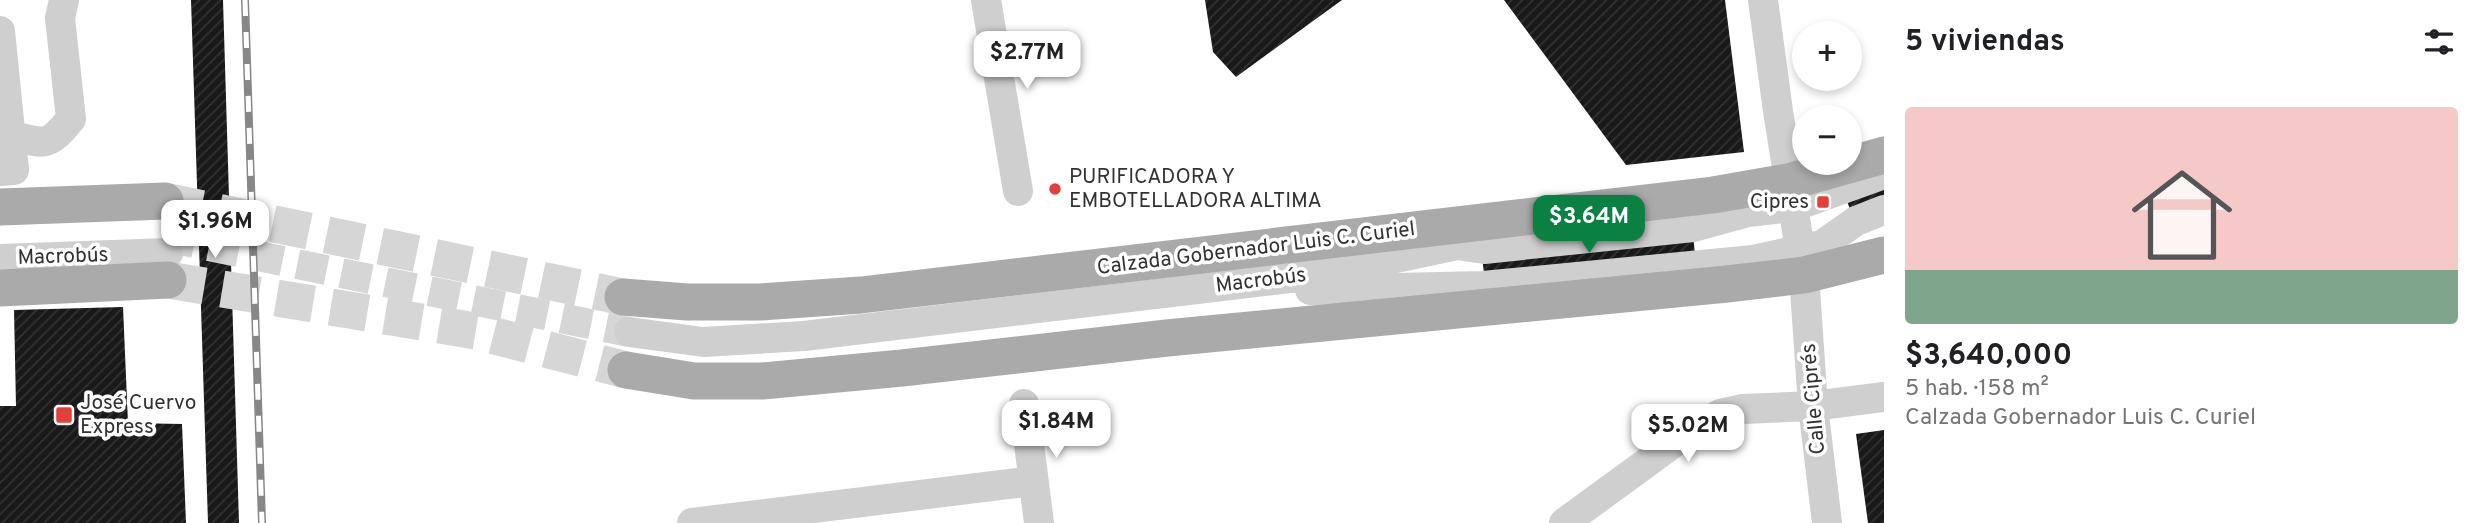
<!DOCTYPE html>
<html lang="es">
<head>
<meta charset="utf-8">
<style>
  :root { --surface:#fff; --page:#f2f2f2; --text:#202124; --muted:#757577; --accent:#0b8043 }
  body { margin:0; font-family:Overpass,sans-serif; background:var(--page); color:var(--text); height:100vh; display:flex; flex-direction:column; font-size:26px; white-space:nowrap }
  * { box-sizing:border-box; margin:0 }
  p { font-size:23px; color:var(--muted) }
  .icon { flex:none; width:38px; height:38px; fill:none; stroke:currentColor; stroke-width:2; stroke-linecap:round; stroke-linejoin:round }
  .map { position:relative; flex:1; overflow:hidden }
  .side { display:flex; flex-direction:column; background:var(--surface); width:595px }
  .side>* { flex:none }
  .tools { position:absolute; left:1792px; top:21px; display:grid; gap:14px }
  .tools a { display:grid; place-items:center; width:70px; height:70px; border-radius:50%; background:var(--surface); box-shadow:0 4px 10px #0003; font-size:35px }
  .price { position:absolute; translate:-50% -60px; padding:0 16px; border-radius:14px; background:#fff; color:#222; font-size:23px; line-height:46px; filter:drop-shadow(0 2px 4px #0008) }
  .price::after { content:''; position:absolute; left:50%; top:42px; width:21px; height:16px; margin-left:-10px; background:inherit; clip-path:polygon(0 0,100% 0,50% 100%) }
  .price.current { background:var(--accent); color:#fff }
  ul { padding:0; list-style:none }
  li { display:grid; align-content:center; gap:14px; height:371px; padding:0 21px }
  li span { display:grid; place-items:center; height:217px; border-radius:7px; color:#555 }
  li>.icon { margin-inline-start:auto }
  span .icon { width:126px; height:126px; fill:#fffc; stroke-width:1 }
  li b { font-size:30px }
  h2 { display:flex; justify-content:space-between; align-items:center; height:84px; padding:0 21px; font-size:30px }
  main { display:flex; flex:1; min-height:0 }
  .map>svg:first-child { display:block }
  .building { fill:url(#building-hatch) }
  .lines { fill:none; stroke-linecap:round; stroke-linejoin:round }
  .minor-tunnel { stroke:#d6d6d6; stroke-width:30; stroke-dasharray:30 15; stroke-linecap:butt }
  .major-tunnel { stroke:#d6d6d6; stroke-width:37; stroke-dasharray:37 18; stroke-linecap:butt }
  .minor { stroke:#cfcfcf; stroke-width:30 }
  .major { stroke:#aaa; stroke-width:37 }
  .rail-casing { stroke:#878787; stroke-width:8 }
  .rail { stroke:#fff; stroke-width:5; stroke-dasharray:16; stroke-linecap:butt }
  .poi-dot { fill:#e2413b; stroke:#fff; stroke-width:2.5 }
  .labels { text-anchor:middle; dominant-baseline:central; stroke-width:7; stroke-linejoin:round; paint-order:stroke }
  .poi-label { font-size:21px; fill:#323232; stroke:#fff; text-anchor:start }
  .street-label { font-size:21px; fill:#323232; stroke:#fff }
</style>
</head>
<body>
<main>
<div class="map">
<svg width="1884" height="523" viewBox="0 0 1884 523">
  <defs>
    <pattern id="building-hatch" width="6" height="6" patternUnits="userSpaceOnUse" patternTransform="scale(1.75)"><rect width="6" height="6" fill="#191919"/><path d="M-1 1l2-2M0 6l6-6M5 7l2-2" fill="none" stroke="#323232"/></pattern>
  </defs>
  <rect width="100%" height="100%" fill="#fff"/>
  <!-- building -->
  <path class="building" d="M 191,0 L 223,0 L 239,523 L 208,523 Z
    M 1205,0 L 1342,0 L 1236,77 L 1213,52 Z
    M 1504,0 L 1725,0 L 1744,152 L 1626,165 Z
    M 1884,184 L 1884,201 L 1852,214 L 1846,199 Z
    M 1693,235 L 1695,254 L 1484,274 L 1482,256 Z
    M 123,307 L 128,423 L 182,424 L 186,523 L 0,523 L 0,406 L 16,406 L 14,310 Z
    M 1884,430 L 1884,523 L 1868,523 L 1856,434 Z"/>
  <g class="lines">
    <!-- minor-tunnel -->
    <path class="minor-tunnel" d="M 165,237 L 629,332"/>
    <!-- major-tunnel -->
    <path class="major-tunnel" d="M 165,201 L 623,297
      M 168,280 L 476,331 L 626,370"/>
    <!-- minor -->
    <path class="minor" d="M 986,0 L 1018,191
      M 1763,0 L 1778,111 L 1804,275 L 1813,406 L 1827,523
      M 0,31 L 14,170 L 0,171
      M 10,135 C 45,144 47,148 71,119 L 60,18 L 64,0
      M 0,259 L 168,253
      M 1310,290 L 1483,286 L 1753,260 L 1822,245 L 1856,221 L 1884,210
      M 629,332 L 703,342 L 804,336 L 1315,275 L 1457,245 L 1484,249 L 1693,227 L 1748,212 L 1793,207 L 1884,174
      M 1024,404 L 1039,523
      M 692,523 L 1033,481
      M 1564,523 L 1690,431 L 1720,414 L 1743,409 L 1813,406 L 1884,397"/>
    <!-- major -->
    <path class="major" d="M 0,207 L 165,201
      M 0,288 L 168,280
      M 623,297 L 687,302 L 760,302 L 861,295 L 1713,195 L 1788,182 L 1884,155
      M 626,370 L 694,381 L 762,381 L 902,368 L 1167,338 L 1727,284 L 1804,275 L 1884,255"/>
    <defs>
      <path id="rail" d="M 245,0 L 262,523"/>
    </defs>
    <!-- rail casing -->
    <use href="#rail" class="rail-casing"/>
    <!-- rail -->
    <use href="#rail" class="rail"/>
  </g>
  <!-- markers -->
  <g class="poi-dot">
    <circle cx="1055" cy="189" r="7"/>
    <rect x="1816" y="195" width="14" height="14" rx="3.5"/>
    <rect x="55" y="406" width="18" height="18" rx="3.5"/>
  </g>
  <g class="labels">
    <!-- poi labels -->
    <g class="poi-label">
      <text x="1069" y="177">PURIFICADORA Y<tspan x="1069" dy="24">EMBOTELLADORA ALTIMA</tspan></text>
      <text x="1809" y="202" text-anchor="end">Cipres</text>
      <text x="80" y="403">José Cuervo<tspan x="80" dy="24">Express</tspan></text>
    </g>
    <!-- street labels -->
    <g class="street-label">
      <text transform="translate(1256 249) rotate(-7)">Calzada Gobernador Luis C. Curiel</text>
      <text transform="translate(63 257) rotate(-2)">Macrobús</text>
      <text transform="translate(1261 281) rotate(-7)">Macrobús</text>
      <text transform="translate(1814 399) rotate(-95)">Calle Ciprés</text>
    </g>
  </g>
</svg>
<div class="tools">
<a>+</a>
<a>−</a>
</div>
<b class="price" style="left:1027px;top:91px">$2.77M</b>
<b class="price current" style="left:1589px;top:255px">$3.64M</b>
<b class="price" style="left:215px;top:260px">$1.96M</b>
<b class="price" style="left:1056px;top:460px">$1.84M</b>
<b class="price" style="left:1688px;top:464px">$5.02M</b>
</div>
<section class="side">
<h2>5 viviendas<svg class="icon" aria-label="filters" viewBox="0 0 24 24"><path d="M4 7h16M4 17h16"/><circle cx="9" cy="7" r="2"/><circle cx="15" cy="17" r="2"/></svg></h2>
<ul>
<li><span style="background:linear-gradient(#f6c9c9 75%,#7fa58c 0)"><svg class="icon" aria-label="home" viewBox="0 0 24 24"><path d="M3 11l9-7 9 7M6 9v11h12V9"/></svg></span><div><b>$3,640,000</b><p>5 hab. · 158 m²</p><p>Calzada Gobernador Luis C. Curiel</p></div></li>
</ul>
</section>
</main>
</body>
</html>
